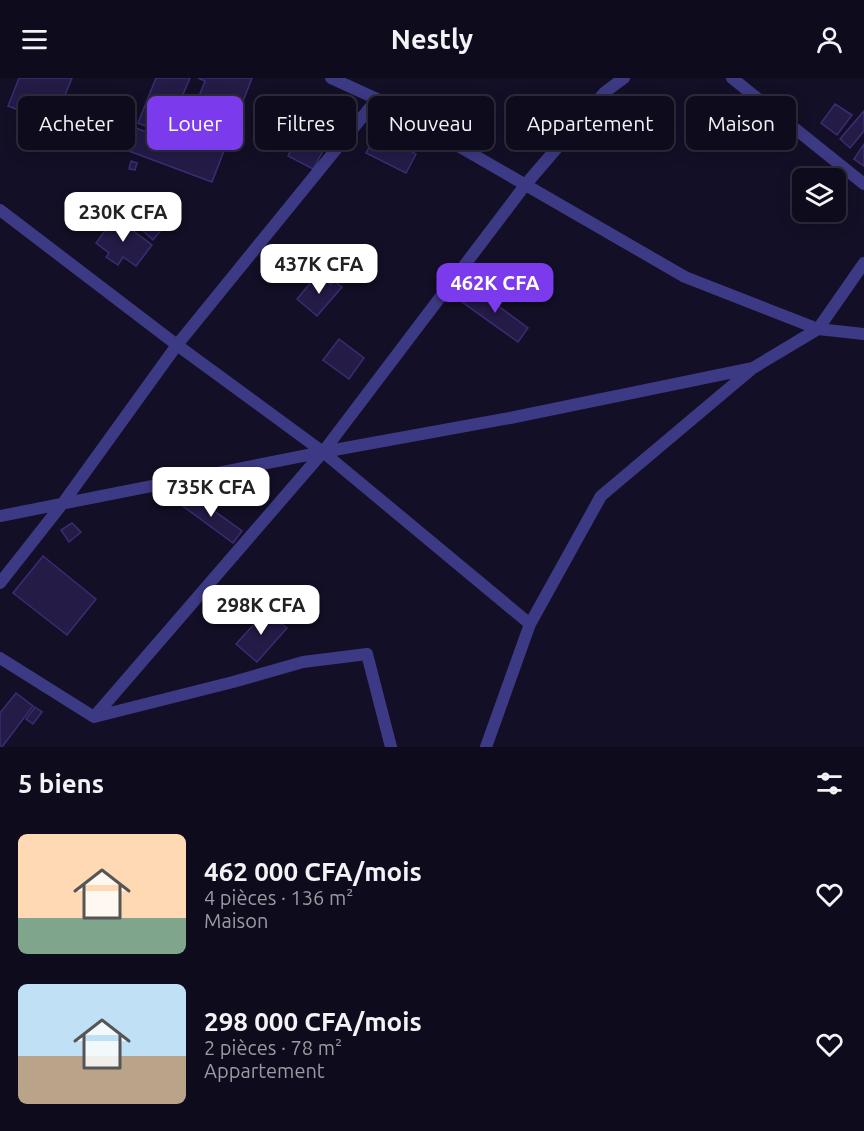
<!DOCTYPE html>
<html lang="fr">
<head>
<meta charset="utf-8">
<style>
  :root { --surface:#0e0b1c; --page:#1c1929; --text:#f1f3f6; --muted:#9b9ba3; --line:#2e2b3b; --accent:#7c3aed }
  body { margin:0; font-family:Ubuntu,sans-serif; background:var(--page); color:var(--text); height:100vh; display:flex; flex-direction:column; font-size:22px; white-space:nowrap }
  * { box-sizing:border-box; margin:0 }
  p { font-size:20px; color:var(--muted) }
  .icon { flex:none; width:33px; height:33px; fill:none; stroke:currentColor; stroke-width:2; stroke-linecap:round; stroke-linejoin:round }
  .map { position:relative; height:669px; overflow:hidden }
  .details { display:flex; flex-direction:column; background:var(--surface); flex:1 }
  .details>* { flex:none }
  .top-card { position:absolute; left:18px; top:18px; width:828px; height:54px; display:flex; gap:12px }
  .buttons { position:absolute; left:792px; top:90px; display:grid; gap:12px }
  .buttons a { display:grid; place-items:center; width:54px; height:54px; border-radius:9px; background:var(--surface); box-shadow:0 3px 15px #0003,0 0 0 2px var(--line); font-size:30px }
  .price { position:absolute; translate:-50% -51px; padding:0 14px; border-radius:12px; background:#fff; color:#222; font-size:20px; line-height:39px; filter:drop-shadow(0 2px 3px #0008) }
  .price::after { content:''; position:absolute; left:50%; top:36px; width:18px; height:14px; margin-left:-9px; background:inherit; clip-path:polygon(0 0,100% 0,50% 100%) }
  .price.on { background:var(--accent); color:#fff }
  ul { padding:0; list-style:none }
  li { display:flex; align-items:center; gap:18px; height:150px; padding:0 18px }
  li span { display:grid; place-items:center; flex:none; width:168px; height:120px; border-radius:9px; color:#555 }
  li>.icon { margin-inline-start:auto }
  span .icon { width:72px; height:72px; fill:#fffc; stroke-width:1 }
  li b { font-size:26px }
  h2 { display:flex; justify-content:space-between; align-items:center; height:72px; padding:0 18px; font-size:26px }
  .pill { padding:0 21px; border-radius:9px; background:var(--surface); box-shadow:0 3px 15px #0003,0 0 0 2px var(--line); font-size:21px; line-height:54px }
  .pill.on { background:var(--accent); color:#fff }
  header { display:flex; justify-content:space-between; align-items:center; height:78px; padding:0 18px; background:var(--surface); font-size:27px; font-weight:600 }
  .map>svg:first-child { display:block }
  .building { fill:#241b47; stroke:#3b2d73; stroke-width:1.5 }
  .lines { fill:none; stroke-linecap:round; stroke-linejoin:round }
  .minor { stroke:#3d3a85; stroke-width:12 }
</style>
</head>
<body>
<header><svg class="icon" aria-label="menu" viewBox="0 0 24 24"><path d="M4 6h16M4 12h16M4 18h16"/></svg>Nestly<svg class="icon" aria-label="person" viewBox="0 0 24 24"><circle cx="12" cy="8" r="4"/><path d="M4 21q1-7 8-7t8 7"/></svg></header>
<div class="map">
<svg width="864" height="669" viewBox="0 0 864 669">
  <rect width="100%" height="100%" fill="#130f26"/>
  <!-- building -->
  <path class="building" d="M 19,0 L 72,0 L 63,22 L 180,67 L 205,3 L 198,0 L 252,0 L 212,104 L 8,28 Z
    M 156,0 L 190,0 L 166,56 L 138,45 Z
    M 835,26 L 852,37 L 837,57 L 821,45 Z
    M 864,33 L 864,53 L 850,70 L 840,61 Z
    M 377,55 L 416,76 L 406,95 L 366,75 Z
    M 298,58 L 324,71 L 313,91 L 288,78 Z
    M 864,66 L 864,88 L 854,81 Z
    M 131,83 L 137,85 L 135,92 L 129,91 Z
    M 78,124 L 89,132 L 81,143 L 70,135 Z
    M 162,130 L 172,139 L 153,162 L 143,153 Z
    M 115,139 L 152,167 L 136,188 L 123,179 L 118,187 L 106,179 L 109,175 L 96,165 Z
    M 313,187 L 321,191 L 317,197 L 310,192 Z
    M 318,196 L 331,207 L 334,203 L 342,209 L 317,238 L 297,221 Z
    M 473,209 L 528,250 L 518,264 L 462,224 Z
    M 339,261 L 364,280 L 349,301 L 323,282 Z
    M 188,414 L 242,453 L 233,465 L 180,426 Z
    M 72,445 L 81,454 L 69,464 L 61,452 Z
    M 43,478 L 96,521 L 67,557 L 13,515 Z
    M 266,533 L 287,550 L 257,584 L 236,566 Z
    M 16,615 L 33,628 L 2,669 L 0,669 L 0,635 Z
    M 35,629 L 42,634 L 33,646 L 26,641 Z"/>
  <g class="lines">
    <!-- minor -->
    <path class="minor" d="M 331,0 L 377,21 L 685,199 L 818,251 L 864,256
      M 732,0 L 864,106
      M 0,132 L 177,267 L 323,374 L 530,546
      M 0,438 L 323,374 L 510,340 L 753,290
      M 0,505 L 63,425 L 177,267 L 377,21
      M 0,580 L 94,639 L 233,604 L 303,584 L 367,576 L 391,669
      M 94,639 L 323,374 L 526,106 L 605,14 L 624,0
      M 486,669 L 530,546 L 601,418 L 753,290 L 818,251 L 864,185"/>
  </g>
</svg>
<div class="buttons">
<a><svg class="icon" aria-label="layers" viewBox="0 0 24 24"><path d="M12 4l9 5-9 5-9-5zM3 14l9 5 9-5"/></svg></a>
</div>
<b class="price" style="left:123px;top:165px">230K CFA</b>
<b class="price" style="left:319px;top:217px">437K CFA</b>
<b class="price on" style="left:495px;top:236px">462K CFA</b>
<b class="price" style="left:211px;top:440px">735K CFA</b>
<b class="price" style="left:261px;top:558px">298K CFA</b>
<div class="top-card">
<a class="pill">Acheter</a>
<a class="pill on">Louer</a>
<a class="pill">Filtres</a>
<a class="pill">Nouveau</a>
<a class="pill">Appartement</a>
<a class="pill">Maison</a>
</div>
</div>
<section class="details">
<h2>5 biens<svg class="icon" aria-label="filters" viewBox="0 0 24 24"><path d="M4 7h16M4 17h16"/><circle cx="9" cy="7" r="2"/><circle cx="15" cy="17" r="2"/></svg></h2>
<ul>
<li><span style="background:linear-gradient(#ffd9b3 70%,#7fa58c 0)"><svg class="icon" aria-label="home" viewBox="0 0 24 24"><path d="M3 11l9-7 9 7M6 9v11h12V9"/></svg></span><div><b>462 000 CFA/mois</b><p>4 pièces · 136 m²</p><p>Maison</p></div><svg class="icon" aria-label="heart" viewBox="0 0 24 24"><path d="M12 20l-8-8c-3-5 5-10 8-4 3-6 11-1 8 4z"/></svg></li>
<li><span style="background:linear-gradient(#bfe0f5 60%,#b9a48a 0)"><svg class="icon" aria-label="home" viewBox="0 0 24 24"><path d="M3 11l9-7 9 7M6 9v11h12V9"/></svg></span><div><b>298 000 CFA/mois</b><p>2 pièces · 78 m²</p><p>Appartement</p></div><svg class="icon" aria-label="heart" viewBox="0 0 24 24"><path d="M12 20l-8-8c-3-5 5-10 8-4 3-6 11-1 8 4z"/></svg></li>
</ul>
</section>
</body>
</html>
